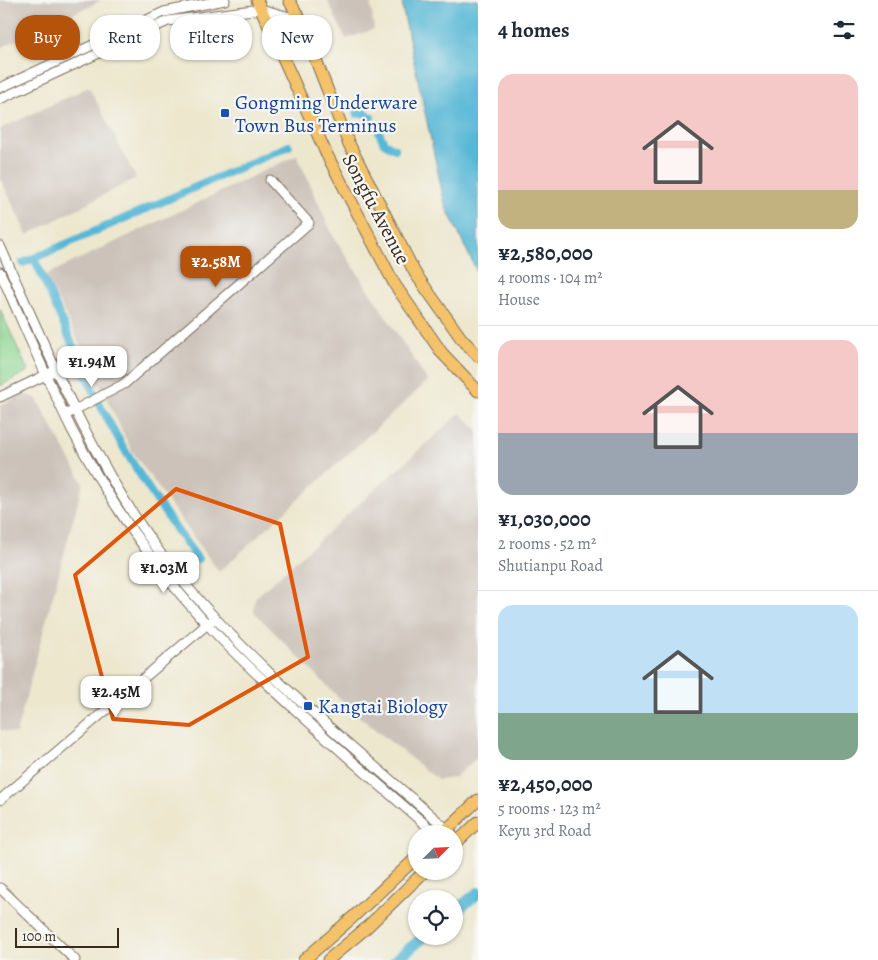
<!DOCTYPE html>
<html lang="en">
<head>
<meta charset="utf-8">
<style>
  :root { --surface:#fff; --page:#f2f2f3; --text:#1f2937; --muted:#747a83; --line:#e0e1e3; --accent:#b45309 }
  body { margin:0; font-family:Alegreya,serif; background:var(--page); color:var(--text); height:100vh; display:flex; flex-direction:column; font-size:19px; white-space:nowrap }
  * { box-sizing:border-box; margin:0 }
  p { font-size:16px; color:var(--muted) }
  .icon { flex:none; width:28px; height:28px; fill:none; stroke:currentColor; stroke-width:2; stroke-linecap:round; stroke-linejoin:round }
  .map { position:relative; flex:1; overflow:hidden }
  .side { display:flex; flex-direction:column; background:var(--surface); width:400px }
  .side>* { flex:none }
  .hud { position:absolute; left:15px; top:15px; width:388px; height:45px; display:flex; gap:10px }
  .needle { width:32px; rotate:66deg }
  .tools { position:absolute; left:408px; top:825px; display:grid; gap:10px }
  .tools a { display:grid; place-items:center; width:55px; height:55px; border-radius:50%; background:var(--surface); box-shadow:0 1px 4px #0004; font-size:25px }
  .scale { position:absolute; left:15px; bottom:12px; width:104px; box-sizing:border-box; padding-left:5px; border:2px solid #3b2a1e; border-top:0; font-size:14px; line-height:18px; white-space:nowrap; color:#3b2a1e; -webkit-text-stroke:4px #f6f6f2; paint-order:stroke }
  .price { position:absolute; translate:-50% -42px; padding:0 11px; border-radius:10px; background:#fff; color:#222; font-size:16px; line-height:32px; filter:drop-shadow(0 1px 2px #0008) }
  .price::after { content:''; position:absolute; left:50%; top:30px; width:15px; height:11px; margin-left:-8px; background:inherit; clip-path:polygon(0 0,100% 0,50% 100%) }
  .price.active { background:var(--accent); color:#fff }
  ul { padding:0; list-style:none }
  li { display:grid; align-content:center; gap:10px; height:265px; padding:0 20px }
  li+li { border-top:1px solid var(--line) }
  li span { display:grid; place-items:center; height:155px; border-radius:15px; color:#555 }
  li>.icon { margin-inline-start:auto }
  span .icon { width:90px; height:90px; fill:#fffc; stroke-width:1 }
  li b { font-size:21px }
  h2 { display:flex; justify-content:space-between; align-items:center; height:60px; padding:0 20px; font-size:21px }
  .tag { padding:0 18px; border-radius:20px; background:var(--surface); box-shadow:0 1px 4px #0004; font-size:18px; line-height:45px }
  .tag.active { background:var(--accent); color:#fff }
  main { display:flex; flex:1; min-height:0 }
  .map>svg:first-child { display:block }
  .industrial { fill:#ccc2b9 }
  .green { fill:#8dd692; stroke:#648058 }
  .water { fill:#57b8d6; stroke:#49717a }
  .lines { fill:none; stroke-linecap:round; stroke-linejoin:round }
  .canal { stroke:#57b8d6; stroke-width:8 }
  .river { stroke:#57b8d6; stroke-width:12 }
  .minor-casing { stroke:#796c5c; stroke-width:11 }
  .major-casing { stroke:#796c5c; stroke-width:13 }
  .minor { stroke:#fff; stroke-width:9 }
  .major { stroke:#f3c26a; stroke-width:11 }
  .marked { fill:none; stroke:#df570d; stroke-width:4; stroke-linejoin:round }
  .transit-dot { fill:#1a4fb4; stroke:#f6f6f2; stroke-width:2 }
  .labels { text-anchor:middle; dominant-baseline:central; stroke-width:4.5; stroke-linejoin:round; paint-order:stroke }
  .transit-label { font-size:20px; fill:#164399; stroke:#f6f6f2; text-anchor:start }
  .street-label { font-size:20px; fill:#3b2a1e; stroke:#f6f6f2 }
</style>
</head>
<body>
<main>
<div class="map">
<svg width="478" height="960" viewBox="0 0 478 960">
  <rect width="100%" height="100%" fill="#f6f6f2"/>
  <filter id="ink" filterUnits="userSpaceOnUse"><feTurbulence type="fractalNoise" baseFrequency=".02" numOctaves="2"/><feDisplacementMap in="SourceGraphic" scale="10" xChannelSelector="R" yChannelSelector="G"/><feConvolveMatrix kernelMatrix="1 2 1 2 8 2 1 2 1" color-interpolation-filters="sRGB"/></filter>
  <filter id="wash" filterUnits="userSpaceOnUse"><feTurbulence type="fractalNoise" baseFrequency=".0096" numOctaves="4" result="noise"/><feDisplacementMap in="SourceGraphic" scale="20" xChannelSelector="R" yChannelSelector="G"/><feGaussianBlur stdDeviation="1.12" result="paint"/><feColorMatrix in="noise" values="0 0 0 0 0 0 0 0 0 0 0 0 0 0 0 0 0 1.4 0 .05"/><feComposite in="paint" operator="in"/></filter>
  <g filter="url(#wash)">
    <rect width="100%" height="100%" fill="#ede7ce"/>
    <!-- industrial -->
    <path class="industrial" d="M 0,0 L 102,0 L 0,48 Z
      M 327,0 L 370,0 L 374,29 L 346,39 Z
      M 89,87 L 136,178 L 27,235 L 0,177 L 0,129 Z
      M 297,155 L 332,234 L 428,381 L 219,572 L 132,451 L 46,275 Z
      M 24,394 L 36,398 L 83,483 L 16,734 L 0,730 L 0,405 Z
      M 460,413 L 478,431 L 478,757 L 454,778 L 438,780 L 351,710 L 254,612 L 255,598 Z"/>
    <!-- green -->
    <path class="green" d="M 0,309 L 28,371 L 0,386 Z"/>
    <!-- water -->
    <path class="water" d="M 402,0 L 478,0 L 478,274 L 445,205 L 403,11 Z"/>
    <g class="lines">
      <!-- canal -->
      <path class="canal" d="M 357,114 L 366,113 L 371,117
        M 379,132 L 384,143 L 395,149
        M 34,258 C 54,302 73,347 93,391 C 122,450 158,506 198,559
        M 23,263 L 289,146"/>
      <!-- river -->
      <path class="river" d="M 454,912 L 478,893
        M 396,960 L 425,936"/>
    </g>
  </g>
  <g filter="url(#ink)">
    <g class="lines">
      <defs>
        <path id="minor" d="M 0,88 L 164,12 L 225,0
          M 0,99 L 168,21 L 261,9 L 300,20
          M 0,246 C 48,352 91,460 161,554 C 243,662 352,744 452,834
          M 0,272 C 24,325 46,378 72,430 C 95,474 122,518 152,558 C 194,616 247,666 300,714 C 344,755 390,794 436,834
          M 0,397 L 52,372
          M 69,413 L 124,384 L 309,223 L 270,180
          M 0,800 L 211,621
          M 0,888 L 75,960"/>
        <path id="major" d="M 257,0 L 326,153 L 395,285 L 442,353 L 478,391
          M 289,0 L 300,20 L 348,142 L 415,273 L 461,338 L 478,356
          M 442,834 L 478,800
          M 454,845 L 478,822
          M 304,960 L 353,917 L 416,858
          M 328,960 L 365,929 L 425,871"/>
      </defs>
      <!-- minor casing -->
      <use href="#minor" class="minor-casing"/>
      <!-- major casing -->
      <use href="#major" class="major-casing"/>
      <!-- minor -->
      <use href="#minor" class="minor"/>
      <!-- major -->
      <use href="#major" class="major"/>
    </g>
  </g>
  <!-- marked area -->
  <path class="marked" d="M 176,489 L 280,524 L 308,657 L 189,725 L 113,719 L 75,575 Z"/>
  <!-- markers -->
  <g class="transit-dot">
    <rect x="220" y="108" width="10" height="10" rx="2.5"/>
    <rect x="303" y="701" width="10" height="10" rx="2.5"/>
  </g>
  <g class="labels">
    <!-- transit labels -->
    <g class="transit-label">
      <text x="235" y="102">Gongming Underware<tspan x="235" dy="23">Town Bus Terminus</tspan></text>
      <text x="318" y="706">Kangtai Biology</text>
    </g>
    <!-- street labels -->
    <g class="street-label">
      <text transform="translate(376 209) rotate(62)">Songfu Avenue</text>
    </g>
  </g>
</svg>
<div class="tools">
<a><svg class="needle" viewBox="-14 -14 28 28"><path d="M0-13l5 13h-10z" fill="#e53935"/><path d="M0 13l5-13h-10z" fill="#747a83"/></svg></a>
<a><svg class="icon" aria-label="locate" viewBox="0 0 24 24"><circle cx="12" cy="12" r="6"/><path d="M12 2v4M12 18v4M2 12h4M18 12h4"/></svg></a>
</div>
<div class="scale">100 m</div>
<b class="price active" style="left:216px;top:288px">¥2.58M</b>
<b class="price" style="left:92px;top:388px">¥1.94M</b>
<b class="price" style="left:164px;top:594px">¥1.03M</b>
<b class="price" style="left:116px;top:718px">¥2.45M</b>
<div class="hud">
<a class="tag active">Buy</a>
<a class="tag">Rent</a>
<a class="tag">Filters</a>
<a class="tag">New</a>
</div>
</div>
<section class="side">
<h2>4 homes<svg class="icon" aria-label="filters" viewBox="0 0 24 24"><path d="M4 7h16M4 17h16"/><circle cx="9" cy="7" r="2"/><circle cx="15" cy="17" r="2"/></svg></h2>
<ul>
<li><span style="background:linear-gradient(#f6c9c9 75%,#c2b280 0)"><svg class="icon" aria-label="home" viewBox="0 0 24 24"><path d="M3 11l9-7 9 7M6 9v11h12V9"/></svg></span><div><b>¥2,580,000</b><p>4 rooms · 104 m²</p><p>House</p></div></li>
<li><span style="background:linear-gradient(#f6c9c9 60%,#9aa5b1 0)"><svg class="icon" aria-label="home" viewBox="0 0 24 24"><path d="M3 11l9-7 9 7M6 9v11h12V9"/></svg></span><div><b>¥1,030,000</b><p>2 rooms · 52 m²</p><p>Shutianpu Road</p></div></li>
<li><span style="background:linear-gradient(#bfe0f5 70%,#7fa58c 0)"><svg class="icon" aria-label="home" viewBox="0 0 24 24"><path d="M3 11l9-7 9 7M6 9v11h12V9"/></svg></span><div><b>¥2,450,000</b><p>5 rooms · 123 m²</p><p>Keyu 3rd Road</p></div></li>
</ul>
</section>
</main>
</body>
</html>
